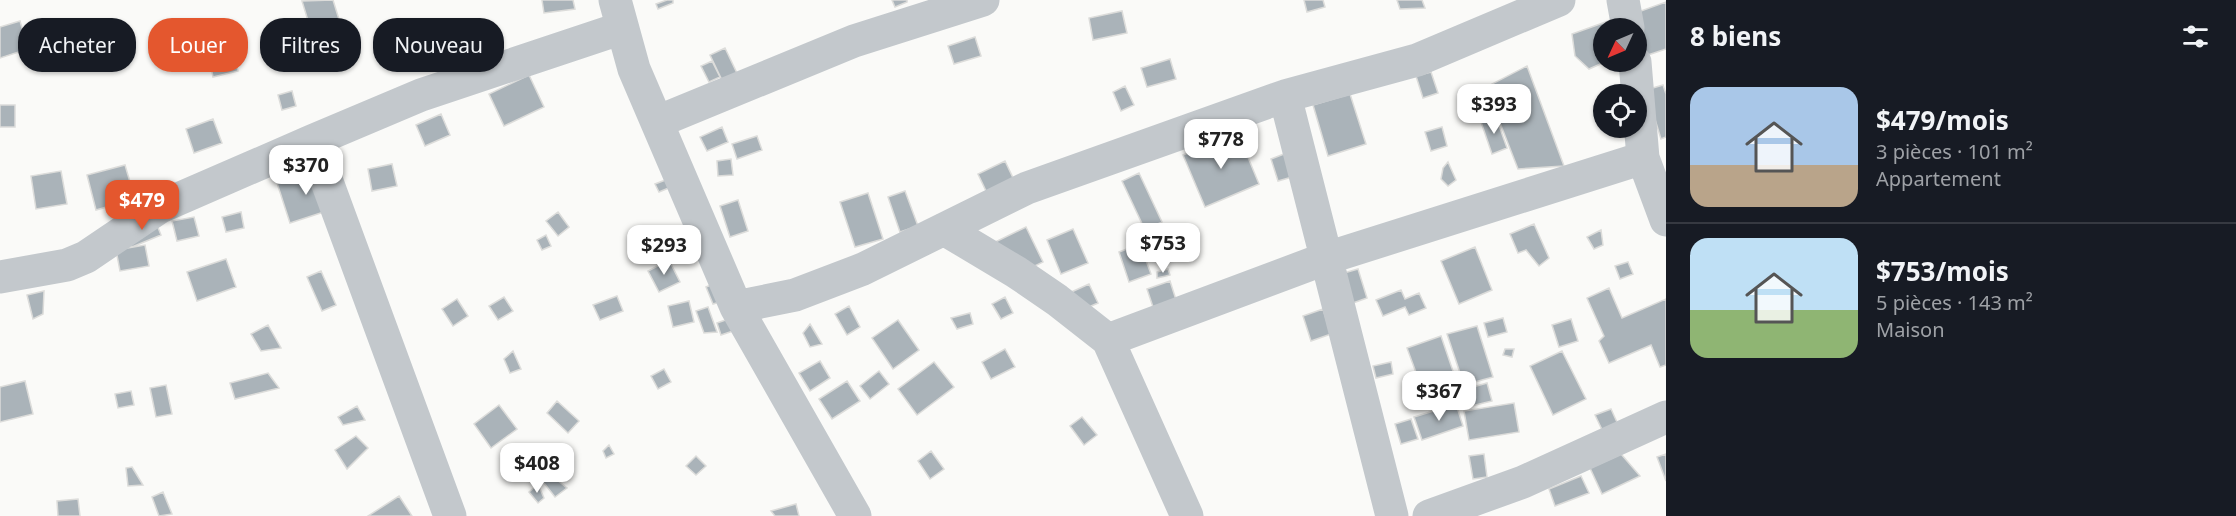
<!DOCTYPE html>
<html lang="fr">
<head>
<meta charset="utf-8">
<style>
  :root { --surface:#171b24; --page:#20242c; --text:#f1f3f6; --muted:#9ea1a6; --line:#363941; --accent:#e4572e }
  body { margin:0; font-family:"Noto Sans",sans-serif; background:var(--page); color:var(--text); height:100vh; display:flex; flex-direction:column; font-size:22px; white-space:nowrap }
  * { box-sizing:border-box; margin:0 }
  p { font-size:20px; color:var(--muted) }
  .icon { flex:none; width:33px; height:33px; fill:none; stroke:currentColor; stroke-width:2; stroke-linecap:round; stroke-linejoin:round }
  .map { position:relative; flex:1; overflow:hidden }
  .panel { display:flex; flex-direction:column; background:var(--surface); width:570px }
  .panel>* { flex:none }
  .hud { position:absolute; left:18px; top:18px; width:570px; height:54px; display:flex; gap:12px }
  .needle { width:39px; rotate:226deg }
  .tools { position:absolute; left:1593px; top:18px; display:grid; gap:12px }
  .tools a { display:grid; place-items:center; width:54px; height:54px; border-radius:50%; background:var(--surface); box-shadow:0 2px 4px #0004; font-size:30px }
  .price { position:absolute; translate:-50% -51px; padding:0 14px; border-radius:12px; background:#fff; color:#222; font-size:20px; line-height:39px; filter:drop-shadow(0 2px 3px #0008) }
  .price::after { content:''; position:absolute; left:50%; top:36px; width:18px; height:14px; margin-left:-9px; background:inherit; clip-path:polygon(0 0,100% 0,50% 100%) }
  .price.active { background:var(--accent); color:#fff }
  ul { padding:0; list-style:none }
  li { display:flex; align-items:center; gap:18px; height:150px; padding:0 24px }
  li+li { border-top:2px solid var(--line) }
  li span { display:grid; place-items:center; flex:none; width:168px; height:120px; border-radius:18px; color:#555 }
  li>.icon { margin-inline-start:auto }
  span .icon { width:72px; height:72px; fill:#fffc; stroke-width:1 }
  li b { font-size:26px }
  h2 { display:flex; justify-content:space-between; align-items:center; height:72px; padding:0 24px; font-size:26px }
  .pill { padding:0 21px; border-radius:24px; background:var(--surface); box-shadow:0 2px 4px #0004; font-size:21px; line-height:54px }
  .pill.active { background:var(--accent); color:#fff }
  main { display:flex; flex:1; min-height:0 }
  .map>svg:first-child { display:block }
  .building { fill:#aab3b9; stroke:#dcdcda; stroke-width:1.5 }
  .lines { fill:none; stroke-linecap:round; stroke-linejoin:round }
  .street { stroke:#c3c8cc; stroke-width:33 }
</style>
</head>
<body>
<main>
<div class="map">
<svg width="1666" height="516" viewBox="0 0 1666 516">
  <rect width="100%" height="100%" fill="#fafaf8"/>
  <!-- building -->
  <path class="building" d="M 333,0 L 342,29 L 313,37 L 302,1 Z
    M 542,0 L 573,0 L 575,9 L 544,13 Z
    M 667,0 L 673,0 L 673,3 L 658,9 L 656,4 Z
    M 892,0 L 907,0 L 907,2 L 895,7 Z
    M 1304,0 L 1323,0 L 1325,7 L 1307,12 Z
    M 1397,0 L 1422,0 L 1425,8 L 1400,9 Z
    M 1666,2 L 1666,49 L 1642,57 L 1627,16 Z
    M 1122,11 L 1127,33 L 1093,40 L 1089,18 Z
    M 1614,19 L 1618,28 L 1604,28 L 1604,62 L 1605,62 L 1589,69 L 1575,56 L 1572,34 Z
    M 20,21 L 28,49 L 0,58 L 0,27 Z
    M 423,24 L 434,24 L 434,39 L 423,39 Z
    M 975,37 L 981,56 L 954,64 L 948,46 Z
    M 232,46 L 238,71 L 213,77 L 208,52 Z
    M 725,48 L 745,90 L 730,97 L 710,55 Z
    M 1170,59 L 1176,79 L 1147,87 L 1141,68 Z
    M 712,61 L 720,77 L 709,82 L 701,66 Z
    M 1527,66 L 1564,166 L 1518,169 L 1486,87 Z
    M 1431,72 L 1438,93 L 1423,98 L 1416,76 Z
    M 529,75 L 544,107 L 504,126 L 489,94 Z
    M 1663,85 L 1666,94 L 1666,137 L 1661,139 L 1646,90 Z
    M 1125,86 L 1134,105 L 1121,111 L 1113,92 Z
    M 292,91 L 296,106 L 282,110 L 278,95 Z
    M 1350,94 L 1366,144 L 1328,156 L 1313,105 Z
    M 0,105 L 15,105 L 15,127 L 0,127 Z
    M 441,114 L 450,135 L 425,146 L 416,125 Z
    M 1496,117 L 1507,148 L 1492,154 L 1481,122 Z
    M 213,119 L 222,143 L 194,153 L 186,129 Z
    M 722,127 L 728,142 L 707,151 L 700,137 Z
    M 1442,127 L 1447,146 L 1431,151 L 1425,132 Z
    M 1238,133 L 1259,184 L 1205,207 L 1183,155 Z
    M 757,136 L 762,150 L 737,159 L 732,144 Z
    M 1284,154 L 1292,177 L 1278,181 L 1271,159 Z
    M 731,159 L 733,175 L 718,176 L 717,161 Z
    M 1005,161 L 1014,180 L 987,193 L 978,174 Z
    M 1448,162 L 1456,180 L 1448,186 L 1441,179 L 1443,168 Z
    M 392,164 L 397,186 L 372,191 L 368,169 Z
    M 125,165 L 135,199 L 96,210 L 87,175 Z
    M 322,168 L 336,208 L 290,223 L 277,183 Z
    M 61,171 L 67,204 L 36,209 L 31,176 Z
    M 1139,173 L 1162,222 L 1145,230 L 1122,181 Z
    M 668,179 L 671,187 L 659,192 L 655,184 Z
    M 905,191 L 918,226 L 900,232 L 888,197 Z
    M 868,193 L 883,239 L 855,247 L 840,202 Z
    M 738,200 L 748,231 L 730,237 L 720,206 Z
    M 241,212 L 244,228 L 226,232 L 222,217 Z
    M 558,212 L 569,227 L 558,236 L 546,221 Z
    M 153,215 L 161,235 L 132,247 L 124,227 Z
    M 194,217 L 199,236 L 177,241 L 172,221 Z
    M 1534,224 L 1549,258 L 1539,266 L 1526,250 L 1518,253 L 1510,234 Z
    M 1026,227 L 1043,262 L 1006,280 L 989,245 Z
    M 1073,229 L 1088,263 L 1061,274 L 1047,240 Z
    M 1601,230 L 1603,245 L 1594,249 L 1587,237 Z
    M 1176,231 L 1179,246 L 1160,250 L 1156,236 Z
    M 546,235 L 551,246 L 542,250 L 537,240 Z
    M 1140,244 L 1151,274 L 1129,282 L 1119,252 Z
    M 145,245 L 149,266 L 120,271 L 116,250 Z
    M 1475,247 L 1492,290 L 1459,304 L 1441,261 Z
    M 226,259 L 236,287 L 197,301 L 187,272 Z
    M 669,260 L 680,282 L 659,292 L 648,271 Z
    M 1628,262 L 1633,274 L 1620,279 L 1615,266 Z
    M 1168,269 L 1170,275 L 1157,278 L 1157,272 Z
    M 1358,269 L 1367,298 L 1353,303 L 1344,273 Z
    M 321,271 L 336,305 L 322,311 L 307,277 Z
    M 1170,281 L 1178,306 L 1155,313 L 1147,289 Z
    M 716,283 L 723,301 L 713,304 L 706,287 Z
    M 1089,284 L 1098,303 L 1075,313 L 1067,294 Z
    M 1609,288 L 1622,318 L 1666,299 L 1666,365 L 1660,367 L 1651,345 L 1609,363 L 1599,341 L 1604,336 L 1587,298 Z
    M 1401,290 L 1405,299 L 1419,293 L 1426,308 L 1409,315 L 1405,307 L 1383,316 L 1376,300 Z
    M 44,291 L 43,314 L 33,319 L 27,295 Z
    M 617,296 L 623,311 L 600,320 L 593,305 Z
    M 504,297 L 513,311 L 498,320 L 489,306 Z
    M 1005,297 L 1013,313 L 1001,319 L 992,304 Z
    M 457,299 L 468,316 L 453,326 L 442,309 Z
    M 689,301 L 694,322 L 673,327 L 668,306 Z
    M 849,306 L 860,327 L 847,335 L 835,314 Z
    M 708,307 L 717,332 L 704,333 L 696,311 Z
    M 1323,309 L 1331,334 L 1311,341 L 1303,316 Z
    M 970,313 L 973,324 L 957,329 L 951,318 Z
    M 731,318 L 736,330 L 721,335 L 717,323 Z
    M 1503,318 L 1507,332 L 1488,337 L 1484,323 Z
    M 1571,319 L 1578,341 L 1559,347 L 1552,325 Z
    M 898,320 L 919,350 L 893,369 L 872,338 Z
    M 810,324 L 822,344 L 810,347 L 803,333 Z
    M 268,325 L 281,348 L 261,351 L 251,334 Z
    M 1477,326 L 1493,377 L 1464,385 L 1447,334 Z
    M 1441,336 L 1455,377 L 1422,389 L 1407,348 Z
    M 1005,349 L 1015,367 L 991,379 L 982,362 Z
    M 1505,349 L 1514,349 L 1512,357 L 1503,355 Z
    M 513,351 L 521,369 L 510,373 L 504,359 Z
    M 1562,351 L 1586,399 L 1553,415 L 1530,366 Z
    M 820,361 L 830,378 L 810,391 L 799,373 Z
    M 934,362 L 954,387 L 917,415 L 898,389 Z
    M 1391,362 L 1393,374 L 1376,378 L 1373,366 Z
    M 664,369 L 671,382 L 658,389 L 651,376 Z
    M 879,371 L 889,384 L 870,399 L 860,386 Z
    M 268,373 L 279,388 L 235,399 L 230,383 Z
    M 25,381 L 33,414 L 0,422 L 0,387 Z
    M 847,381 L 860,401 L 832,419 L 819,399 Z
    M 1487,383 L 1492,401 L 1463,408 L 1459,391 Z
    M 166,385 L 172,414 L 156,417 L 150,388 Z
    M 131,391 L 134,405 L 118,408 L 115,394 Z
    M 557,401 L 579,421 L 568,433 L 547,413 Z
    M 1514,403 L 1519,432 L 1469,440 L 1464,411 Z
    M 1456,404 L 1463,426 L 1422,440 L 1414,417 Z
    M 499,405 L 517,429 L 491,448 L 474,424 Z
    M 357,406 L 365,420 L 343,425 L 338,417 Z
    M 1611,409 L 1621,431 L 1606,438 L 1595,415 Z
    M 1082,417 L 1097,435 L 1084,445 L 1070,426 Z
    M 1411,419 L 1418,439 L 1401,444 L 1395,424 Z
    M 356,436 L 368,448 L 347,469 L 335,450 Z
    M 609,445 L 614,454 L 606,458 L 603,451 Z
    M 931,451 L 944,469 L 930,479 L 918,461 Z
    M 1484,454 L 1487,477 L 1473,479 L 1469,456 Z
    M 1621,454 L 1640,476 L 1602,494 L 1590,468 Z
    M 1666,454 L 1666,481 L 1657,457 Z
    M 696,456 L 706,466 L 696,475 L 686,466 Z
    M 132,467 L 143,485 L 128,486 L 126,468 Z
    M 546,471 L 567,488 L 555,497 L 540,478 Z
    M 1581,476 L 1589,493 L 1555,506 L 1549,489 Z
    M 538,484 L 544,498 L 538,503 L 529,492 Z
    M 163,492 L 172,514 L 159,516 L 152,497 Z
    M 399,496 L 412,516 L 368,516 Z
    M 78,499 L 80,516 L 58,516 L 57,501 Z
    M 796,504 L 799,516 L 775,516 L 771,511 Z"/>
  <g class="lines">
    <!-- street -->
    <path class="street" d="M 615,0 L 634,69 L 736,307 L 855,516
      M 1623,0 L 1628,28
      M 1635,62 L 1643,158 L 1666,220
      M 1285,96 L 1392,516
      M 657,122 L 854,41 L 983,0
      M 312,141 L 450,516
      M 944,229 L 1016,272 L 1057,300 L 1108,340 L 1187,516
      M 0,277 L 67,265 L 86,257 L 160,207 L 312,141 L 421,95 L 622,28
      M 736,307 L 795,295 L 863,269 L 1027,188 L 1285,96 L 1417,60 L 1559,0
      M 1108,340 L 1327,258 L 1643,158
      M 1429,516 L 1523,482 L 1666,417"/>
  </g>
</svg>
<div class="tools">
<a><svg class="needle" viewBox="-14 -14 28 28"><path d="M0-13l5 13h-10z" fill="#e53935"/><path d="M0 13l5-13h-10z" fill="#9ea1a6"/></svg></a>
<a><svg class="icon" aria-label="locate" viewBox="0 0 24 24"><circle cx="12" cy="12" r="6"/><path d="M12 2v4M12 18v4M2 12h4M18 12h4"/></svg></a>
</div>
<b class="price" style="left:1494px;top:135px">$393</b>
<b class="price" style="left:1221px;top:170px">$778</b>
<b class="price" style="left:306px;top:196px">$370</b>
<b class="price active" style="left:142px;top:231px">$479</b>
<b class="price" style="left:1163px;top:274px">$753</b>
<b class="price" style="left:664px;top:276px">$293</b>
<b class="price" style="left:1439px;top:422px">$367</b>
<b class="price" style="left:537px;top:494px">$408</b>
<div class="hud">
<a class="pill">Acheter</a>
<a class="pill active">Louer</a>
<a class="pill">Filtres</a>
<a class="pill">Nouveau</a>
</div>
</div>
<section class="panel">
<h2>8 biens<svg class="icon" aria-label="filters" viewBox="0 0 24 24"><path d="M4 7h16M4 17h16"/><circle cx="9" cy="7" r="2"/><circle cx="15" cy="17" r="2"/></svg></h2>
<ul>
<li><span style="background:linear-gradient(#a9c7e8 65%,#b9a48a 0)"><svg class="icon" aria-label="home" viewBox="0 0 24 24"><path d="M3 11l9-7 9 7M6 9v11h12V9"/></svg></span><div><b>$479/mois</b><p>3 pièces · 101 m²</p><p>Appartement</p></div></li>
<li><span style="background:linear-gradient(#bfe0f5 60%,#8fb573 0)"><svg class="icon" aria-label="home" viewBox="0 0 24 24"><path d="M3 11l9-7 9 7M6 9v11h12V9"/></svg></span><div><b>$753/mois</b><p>5 pièces · 143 m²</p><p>Maison</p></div></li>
</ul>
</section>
</main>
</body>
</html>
